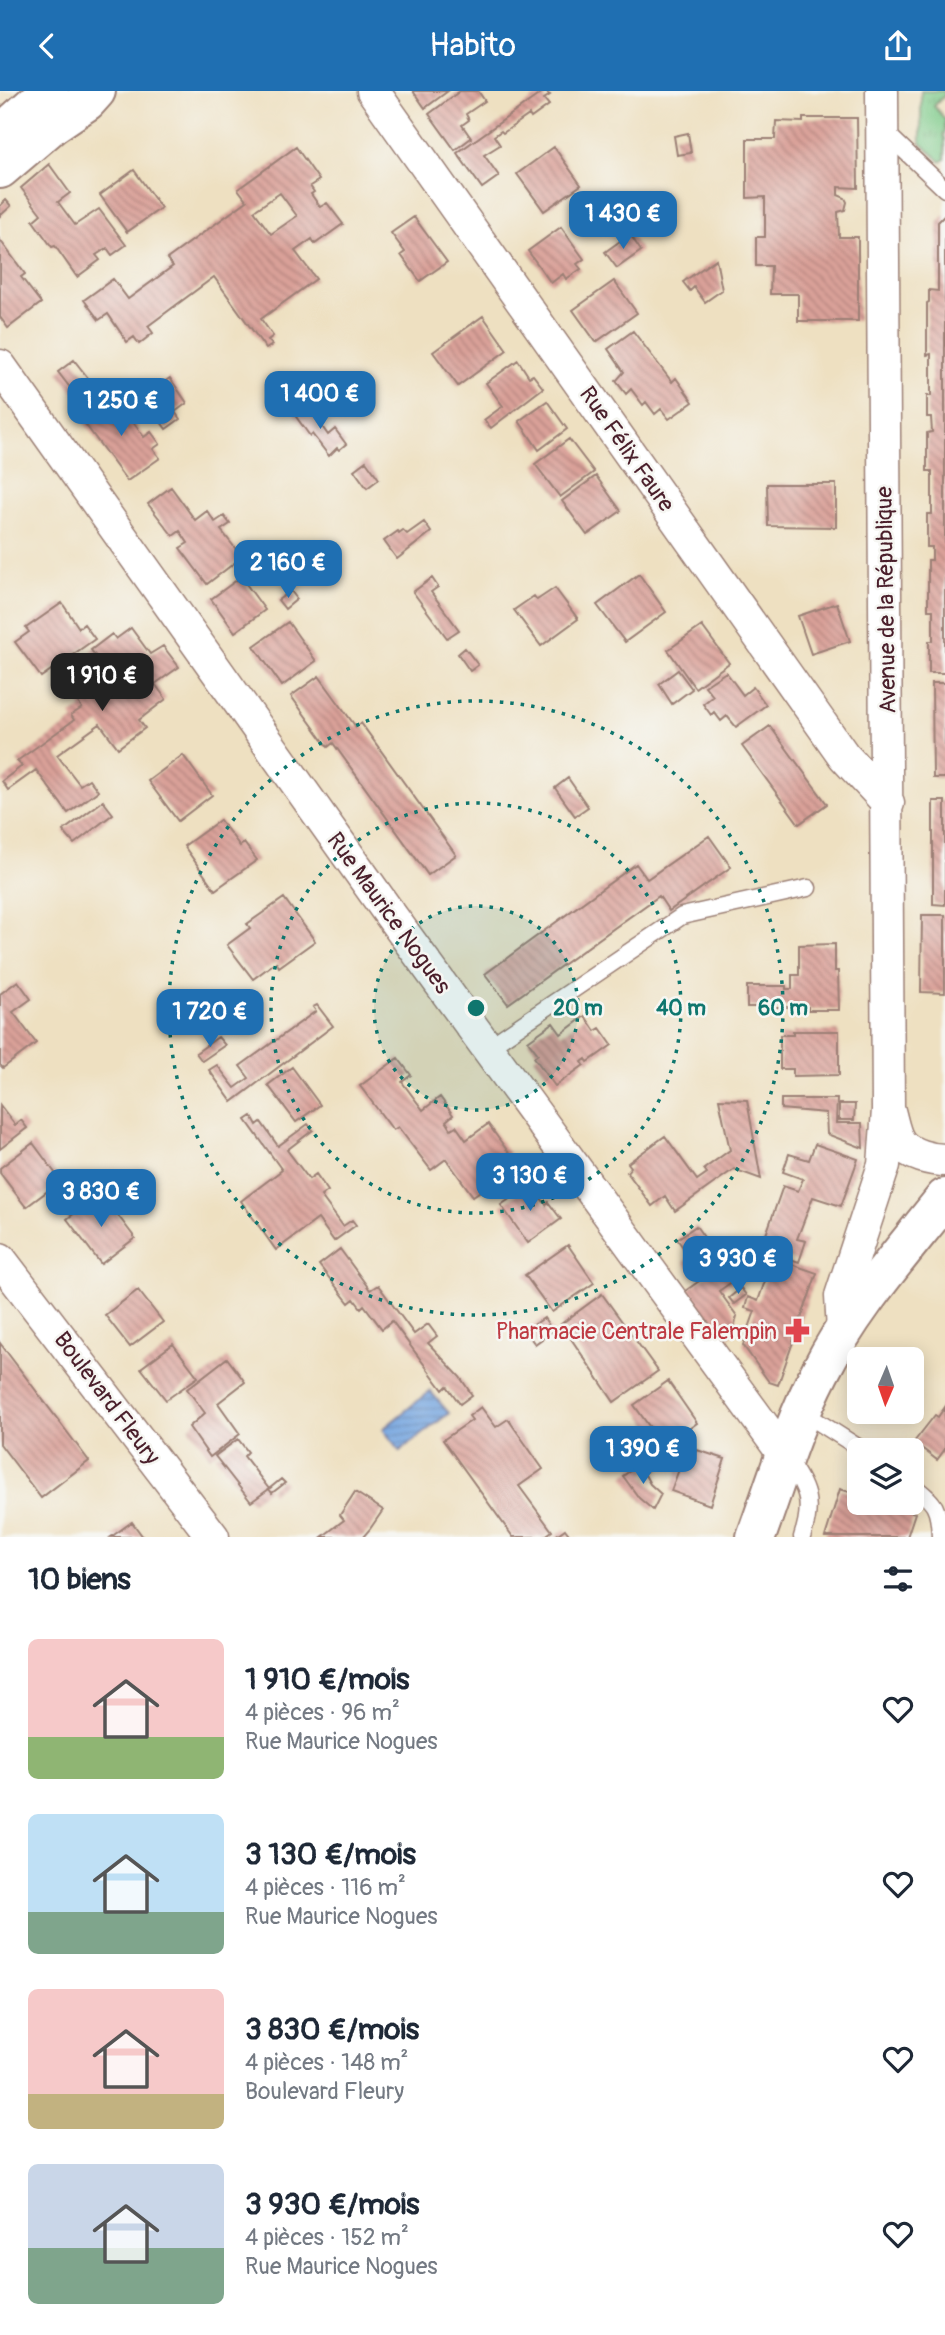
<!DOCTYPE html>
<html lang="fr">
<head>
<meta charset="utf-8">
<style>
  :root { --surface:#fff; --page:#f2f2f3; --text:#1f2937; --muted:#747a83; --accent:#1f6fb2 }
  body { margin:0; font-family:Pangolin,sans-serif; background:var(--page); color:var(--text); height:100vh; display:flex; flex-direction:column; font-size:26px; white-space:nowrap }
  * { box-sizing:border-box; margin:0 }
  p { font-size:23px; color:var(--muted) }
  .icon { flex:none; width:38px; height:38px; fill:none; stroke:currentColor; stroke-width:2; stroke-linecap:round; stroke-linejoin:round }
  .map { position:relative; height:1446px; overflow:hidden }
  .panel { display:flex; flex-direction:column; background:var(--surface); flex:1 }
  .panel>* { flex:none }
  .needle { width:46px; rotate:182deg }
  .tools { position:absolute; left:847px; top:1256px; display:grid; gap:14px }
  .tools a { display:grid; place-items:center; width:77px; height:77px; border-radius:10px; background:var(--surface); box-shadow:0 4px 18px #0003; font-size:35px }
  .price { position:absolute; translate:-50% -60px; padding:0 16px; border-radius:14px; background:var(--accent); color:#fff; font-size:23px; line-height:46px; filter:drop-shadow(0 2px 4px #0008) }
  .price::after { content:''; position:absolute; left:50%; top:42px; width:21px; height:16px; margin-left:-10px; background:inherit; clip-path:polygon(0 0,100% 0,50% 100%) }
  .price.on { background:#222; color:#fff }
  ul { padding:0; list-style:none }
  li { display:flex; align-items:center; gap:21px; height:175px; padding:0 28px }
  li span { display:grid; place-items:center; flex:none; width:196px; height:140px; border-radius:10px; color:#555 }
  li>.icon { margin-inline-start:auto }
  span .icon { width:84px; height:84px; fill:#fffc; stroke-width:1 }
  li b { font-size:30px }
  h2 { display:flex; justify-content:space-between; align-items:center; height:84px; padding:0 28px; font-size:30px }
  header { display:flex; justify-content:space-between; align-items:center; height:91px; padding:0 28px; background:var(--accent); color:#fff; font-size:32px; font-weight:600 }
  .map>svg:first-child { display:block }
  .grass { fill:url(#grass-tufts); stroke:#64745a; stroke-width:2 }
  .water { fill:url(#water-rules); stroke:#606286; stroke-width:2 }
  .building { fill:url(#building-back-hatch); fill-rule:evenodd }
  .lines { fill:none; stroke-linecap:round; stroke-linejoin:round }
  .service-casing { stroke:#9c8076; stroke-width:19 }
  .minor-casing { stroke:#9c8076; stroke-width:35 }
  .tertiary-casing { stroke:#9c8076; stroke-width:42 }
  .primary-casing { stroke:#9c8076; stroke-width:42 }
  .service { stroke:#fff; stroke-width:16 }
  .minor { stroke:#fff; stroke-width:32 }
  .tertiary { stroke:#fff; stroke-width:38 }
  .primary { stroke:#fff; stroke-width:38 }
  .ring { fill:none; stroke:#0f766e; stroke-width:3.5; stroke-dasharray:3.5 7 }
  .labels { text-anchor:middle; dominant-baseline:central; stroke-width:5; stroke-linejoin:round; paint-order:stroke }
  .street-label { font-size:23px; fill:#4a1f2b; stroke:#f6f6f2 }
  .health-label { font-size:23px; fill:#be3a42; stroke:#f6f6f2; text-anchor:end }
  .centre { fill:#0f766e; stroke:#f6f6f2; stroke-width:3.5 }
  .ring-label { font-size:21px; text-anchor:middle; font-weight:bold; fill:#0f766e; stroke:#f6f6f2; stroke-width:5; stroke-linejoin:round; paint-order:stroke }
</style>
</head>
<body>
<header><svg class="icon" aria-label="back" viewBox="0 0 24 24"><path d="M15 5l-7 7 7 7"/></svg>Habito<svg class="icon" aria-label="share" viewBox="0 0 24 24"><path d="M12 15V3M7 8l5-5 5 5M5 13v7h14v-7"/></svg></header>
<div class="map">
<svg width="945" height="1446" viewBox="0 0 945 1446">
  <defs>
    <pattern id="grass-tufts" width="24" height="20" patternUnits="userSpaceOnUse" patternTransform="scale(1.75)"><rect width="24" height="20" fill="#7dca88"/><path d="M3 7l-1-3M5 7V3M7 7l1-3M15 17l-1-3M17 17v-4M19 17l1-3" fill="none" stroke="#6ead76"/></pattern>
    <pattern id="water-rules" width="6" height="5" patternUnits="userSpaceOnUse" patternTransform="scale(1.75)"><rect width="6" height="5" fill="#76a6e0"/><path d="M0 2.5h6" fill="none" stroke="#6387b6"/></pattern>
    <pattern id="building-back-hatch" width="6" height="6" patternUnits="userSpaceOnUse" patternTransform="scale(1.75)"><rect width="6" height="6" fill="#daa199"/><path d="M-1 5l2 2M0 0l6 6M5-1l2 2" fill="none" stroke="#b3837d"/></pattern>
  </defs>
  <rect width="100%" height="100%" fill="#f6f6f2"/>
  <filter id="ink" filterUnits="userSpaceOnUse"><feTurbulence type="fractalNoise" baseFrequency=".0143" numOctaves="2"/><feDisplacementMap in="SourceGraphic" scale="14" xChannelSelector="R" yChannelSelector="G"/><feConvolveMatrix kernelMatrix="1 2 1 2 8 2 1 2 1" color-interpolation-filters="sRGB"/></filter>
  <filter id="wash" filterUnits="userSpaceOnUse"><feTurbulence type="fractalNoise" baseFrequency=".00686" numOctaves="4" result="noise"/><feDisplacementMap in="SourceGraphic" scale="28" xChannelSelector="R" yChannelSelector="G"/><feGaussianBlur stdDeviation="1.57" result="paint"/><feColorMatrix in="noise" values="0 0 0 0 0 0 0 0 0 0 0 0 0 0 0 0 0 1.4 0 .05"/><feComposite in="paint" operator="in"/></filter>
  <g filter="url(#wash)">
    <rect width="100%" height="100%" fill="#eee0c1"/>
    <!-- grass -->
    <path class="grass" d="M 921,0 L 945,0 L 945,4 L 934,15 L 945,28 L 945,41 L 943,44 L 945,47 L 945,68 L 941,71 L 921,52 Z"/>
    <!-- water -->
    <path class="water" d="M 430,1300 L 449,1322 L 400,1360 L 383,1338 Z"/>
    <g id="blocks">
      <!-- building -->
      <path class="building" d="M 413,0 L 448,0 L 425,17 Z
        M 460,0 L 478,0 L 485,10 L 466,23 L 469,29 L 462,34 L 471,47 L 455,59 L 429,23 Z
        M 544,0 L 550,4 L 544,8 L 549,14 L 531,27 L 529,24 L 503,42 L 501,40 L 494,45 L 500,54 L 484,64 L 499,85 L 482,97 L 457,62 Z
        M 803,27 L 857,27 L 858,97 L 838,96 L 838,104 L 845,107 L 847,111 L 845,119 L 838,121 L 839,146 L 858,146 L 858,230 L 798,230 L 798,203 L 770,203 L 771,175 L 756,175 L 756,146 L 765,146 L 765,106 L 747,107 L 747,48 L 775,48 L 776,30 L 803,31 Z
        M 688,42 L 691,62 L 677,64 L 674,45 Z
        M 296,56 L 319,89 L 310,95 L 314,101 L 311,103 L 320,116 L 327,112 L 343,133 L 315,153 L 312,148 L 295,160 L 316,188 L 261,228 L 273,245 L 268,249 L 272,254 L 266,258 L 214,186 L 148,235 L 153,242 L 139,253 L 134,246 L 127,251 L 108,223 L 99,229 L 84,209 L 113,188 L 128,208 L 173,175 L 167,168 L 247,110 L 238,98 ZM 280,102 L 297,125 L 271,143 L 254,120 Z
        M 554,56 L 581,94 L 544,120 L 517,83 Z
        M 49,73 L 70,102 L 58,111 L 75,134 L 99,118 L 126,154 L 112,164 L 107,157 L 96,164 L 100,169 L 77,186 L 55,155 L 52,156 L 33,130 L 41,123 L 21,97 Z
        M 134,79 L 161,117 L 127,141 L 100,104 Z
        M 6,109 L 11,115 L 0,125 L 0,115 Z
        M 945,124 L 945,582 L 929,582 L 929,550 L 933,550 L 933,519 L 928,519 L 928,469 L 932,469 L 932,456 L 927,456 L 927,423 L 932,423 L 932,380 L 927,380 L 927,342 L 932,341 L 931,326 L 927,326 L 927,305 L 931,305 L 931,263 L 927,264 L 927,212 L 929,211 L 929,199 L 938,200 L 938,131 Z
        M 414,126 L 447,171 L 420,190 L 401,164 L 405,161 L 391,142 Z
        M 561,136 L 584,168 L 577,173 L 581,178 L 566,188 L 563,183 L 551,192 L 528,160 Z
        M 630,143 L 641,160 L 617,177 L 605,161 Z
        M 0,149 L 25,183 L 21,186 L 41,212 L 8,237 L 0,226 Z
        M 716,168 L 722,199 L 705,211 L 694,196 L 690,200 L 683,191 Z
        M 614,190 L 637,222 L 596,251 L 573,219 Z
        M 483,225 L 507,259 L 458,295 L 433,261 Z
        M 633,240 L 672,291 L 676,287 L 693,311 L 669,328 L 661,318 L 655,323 L 646,311 L 643,314 L 631,298 L 626,303 L 616,290 L 624,281 L 608,258 Z
        M 74,269 L 92,292 L 75,303 L 58,281 Z
        M 518,269 L 529,286 L 533,284 L 543,297 L 491,337 L 484,329 L 503,315 L 486,292 Z
        M 170,287 L 187,312 L 175,321 L 180,328 L 166,338 L 143,306 Z
        M 113,303 L 144,346 L 151,341 L 160,353 L 153,358 L 160,367 L 127,390 L 80,326 Z
        M 547,310 L 567,338 L 539,359 L 519,330 Z
        M 307,314 L 328,344 L 335,338 L 346,353 L 339,359 L 337,357 L 329,365 L 312,343 L 310,345 L 294,323 Z
        M 569,348 L 594,381 L 560,406 L 535,373 Z
        M 366,370 L 379,388 L 367,397 L 354,379 Z
        M 596,385 L 621,420 L 587,444 L 562,410 Z
        M 767,393 L 836,393 L 836,436 L 768,435 Z
        M 171,396 L 195,429 L 207,420 L 215,431 L 224,425 L 230,433 L 221,439 L 242,466 L 207,493 L 180,457 L 188,452 L 180,440 L 173,445 L 148,413 Z
        M 424,431 L 431,441 L 397,468 L 384,450 L 398,440 L 399,442 L 403,439 L 407,443 Z
        M 639,483 L 666,521 L 625,551 L 597,514 Z
        M 241,486 L 265,519 L 235,541 L 211,508 Z
        M 432,487 L 438,496 L 431,501 L 459,539 L 447,547 L 413,501 Z
        M 555,497 L 578,528 L 541,555 L 514,519 L 534,505 L 537,509 Z
        M 291,500 L 297,508 L 285,518 L 278,509 Z
        M 62,512 L 79,537 L 84,533 L 95,548 L 41,586 L 15,551 L 29,541 L 26,537 Z
        M 837,512 L 850,550 L 811,563 L 798,525 Z
        M 288,531 L 316,570 L 282,595 L 254,555 Z
        M 702,535 L 729,572 L 695,597 L 668,559 Z
        M 131,537 L 150,563 L 163,555 L 179,576 L 155,593 L 166,608 L 139,629 L 145,637 L 118,657 L 100,633 L 57,664 L 80,694 L 89,688 L 98,700 L 68,722 L 36,679 L 8,699 L 2,690 L 22,675 L 17,670 L 74,629 L 71,624 L 82,617 L 73,605 L 107,581 L 91,559 L 112,543 L 116,548 Z
        M 465,557 L 478,574 L 470,580 L 458,563 Z
        M 678,579 L 692,598 L 672,613 L 659,593 Z
        M 726,581 L 743,604 L 753,596 L 766,614 L 736,636 L 727,625 L 721,630 L 714,621 L 711,624 L 703,613 L 713,605 L 705,595 Z
        M 319,585 L 356,636 L 361,632 L 456,764 L 428,784 L 333,652 L 328,656 L 291,605 Z
        M 932,592 L 945,592 L 945,687 L 933,687 Z
        M 770,635 L 827,713 L 799,733 L 742,655 Z
        M 183,664 L 212,704 L 178,730 L 148,690 Z
        M 568,687 L 588,716 L 575,725 L 555,697 Z
        M 103,710 L 113,723 L 74,753 L 63,740 Z
        M 933,710 L 945,710 L 945,814 L 933,813 Z
        M 220,729 L 240,755 L 244,752 L 257,769 L 215,799 L 184,755 Z
        M 709,745 L 731,776 L 669,820 L 659,805 L 508,913 L 485,883 L 636,773 L 647,788 Z
        M 284,807 L 315,850 L 279,876 L 276,871 L 253,888 L 227,854 L 250,837 L 247,833 Z
        M 922,824 L 945,824 L 945,902 L 921,901 Z
        M 835,853 L 835,880 L 838,880 L 839,919 L 808,919 L 808,916 L 747,916 L 747,895 L 786,895 L 786,898 L 792,898 L 792,884 L 799,884 L 799,854 Z
        M 18,890 L 31,908 L 13,921 L 36,952 L 3,977 L 0,974 L 0,903 Z
        M 317,914 L 333,935 L 232,1011 L 209,979 L 217,974 L 235,997 L 249,987 L 240,975 L 316,920 L 313,916 Z
        M 585,925 L 595,940 L 600,937 L 612,954 L 588,971 L 586,968 L 582,971 L 584,974 L 555,995 L 534,966 L 538,963 L 528,950 L 553,932 L 561,943 Z
        M 793,940 L 839,940 L 839,984 L 793,985 L 793,978 L 780,978 L 780,944 L 793,944 Z
        M 218,946 L 225,954 L 202,970 L 196,962 Z
        M 398,967 L 411,984 L 402,991 L 423,1019 L 440,1006 L 453,1024 L 446,1030 L 451,1038 L 456,1035 L 466,1049 L 488,1033 L 509,1062 L 503,1067 L 514,1082 L 489,1100 L 486,1096 L 473,1105 L 446,1068 L 431,1079 L 398,1036 L 393,1039 L 360,995 Z
        M 292,976 L 320,1014 L 296,1031 L 268,994 Z
        M 719,1008 L 747,1009 L 761,1088 L 734,1078 L 675,1120 L 665,1105 L 652,1115 L 627,1081 L 631,1076 L 628,1072 L 665,1045 L 697,1089 L 707,1082 L 704,1078 L 730,1059 Z
        M 781,1008 L 837,1008 L 836,1032 L 862,1032 L 863,1057 L 827,1043 L 826,1022 L 781,1018 Z
        M 839,1013 L 855,1013 L 854,1029 L 839,1029 Z
        M 0,1014 L 15,1034 L 21,1029 L 27,1037 L 0,1058 Z
        M 252,1025 L 257,1034 L 261,1031 L 278,1055 L 308,1033 L 313,1039 L 287,1059 L 309,1088 L 316,1083 L 328,1100 L 321,1105 L 343,1135 L 352,1129 L 356,1134 L 334,1150 L 318,1128 L 276,1159 L 241,1110 L 282,1079 L 246,1029 Z
        M 33,1052 L 61,1090 L 26,1116 L 0,1082 L 0,1077 Z
        M 815,1053 L 858,1068 L 841,1115 L 813,1106 L 797,1148 L 806,1150 L 799,1171 L 761,1158 L 783,1095 L 798,1100 L 803,1088 L 783,1081 L 789,1063 L 809,1069 Z
        M 531,1093 L 546,1114 L 548,1111 L 561,1128 L 528,1152 L 501,1114 Z
        M 101,1102 L 135,1147 L 101,1173 L 67,1128 Z
        M 696,1135 L 719,1167 L 694,1185 L 684,1171 L 690,1166 L 677,1148 Z
        M 568,1154 L 594,1192 L 552,1221 L 525,1184 Z
        M 745,1157 L 817,1182 L 778,1294 L 769,1291 L 743,1254 L 755,1220 L 745,1217 L 748,1206 L 758,1210 L 773,1167 L 736,1188 L 719,1200 L 737,1225 L 732,1244 L 720,1251 L 684,1201 Z
        M 340,1158 L 370,1199 L 378,1194 L 414,1243 L 428,1233 L 437,1245 L 428,1252 L 460,1286 L 472,1304 L 460,1313 L 447,1295 L 443,1299 L 392,1230 L 382,1238 L 364,1214 L 361,1217 L 354,1208 L 349,1212 L 319,1174 Z
        M 741,1197 L 746,1204 L 734,1213 L 729,1207 Z
        M 138,1199 L 163,1231 L 130,1256 L 105,1224 Z
        M 602,1203 L 658,1280 L 614,1311 L 561,1233 Z
        M 544,1227 L 553,1240 L 535,1253 L 525,1240 Z
        M 0,1252 L 89,1370 L 41,1407 L 0,1353 Z
        M 173,1253 L 198,1286 L 166,1309 L 141,1277 Z
        M 227,1267 L 245,1291 L 218,1312 L 240,1343 L 210,1366 L 189,1336 L 205,1322 L 187,1298 Z
        M 668,1290 L 697,1332 L 664,1356 L 634,1314 Z
        M 481,1316 L 496,1336 L 508,1328 L 543,1378 L 519,1395 L 552,1440 L 544,1446 L 513,1446 L 443,1349 L 472,1329 L 469,1325 Z
        M 945,1316 L 945,1358 L 937,1369 L 914,1351 L 935,1324 L 938,1326 Z
        M 238,1348 L 248,1361 L 244,1365 L 269,1398 L 251,1411 L 215,1365 Z
        M 697,1359 L 725,1368 L 710,1414 L 671,1400 L 681,1373 L 691,1377 Z
        M 641,1372 L 647,1380 L 644,1382 L 650,1393 L 661,1403 L 653,1419 L 639,1407 L 623,1385 Z
        M 281,1388 L 285,1392 L 272,1402 L 269,1398 Z
        M 840,1398 L 859,1404 L 859,1412 L 885,1419 L 887,1413 L 915,1422 L 907,1446 L 825,1446 Z
        M 355,1401 L 383,1419 L 370,1438 L 363,1446 L 322,1446 L 344,1429 L 340,1424 Z
        M 132,1431 L 143,1446 L 111,1446 Z
        M 565,1438 L 571,1446 L 554,1446 Z"/>
    </g>
  </g>
  <g filter="url(#ink)">
    <use href="#blocks" fill-opacity="0" stroke="#9c8076" stroke-width="2"/>
    <g class="lines">
      <defs>
        <path id="service" d="M 884,40 L 945,98
          M 487,957 L 682,825 L 808,797
          M 801,1320 L 864,1360
          M 787,1368 C 807,1397 814,1411 802,1446
          M 912,1394 C 936,1412 939,1417 940,1446"/>
        <path id="minor" d="M 373,0 L 844,665 L 888,712
          M 0,275 L 389,822 L 785,1365
          M 889,1020 C 892,1030 894,1045 901,1053 C 911,1064 931,1069 945,1069
          M 0,1168 L 213,1446
          M 843,1240 L 841,1205 L 884,1074 L 888,1019 L 882,0"/>
        <path id="tertiary" d="M 756,1446 C 776,1391 793,1333 820,1281 C 852,1217 901,1163 945,1107"/>
        <path id="primary" d="M 0,44 L 49,0
          M 0,78 L 53,33 L 87,10 L 96,0"/>
      </defs>
      <!-- service casing -->
      <use href="#service" class="service-casing"/>
      <!-- minor casing -->
      <use href="#minor" class="minor-casing"/>
      <!-- tertiary casing -->
      <use href="#tertiary" class="tertiary-casing"/>
      <!-- primary casing -->
      <use href="#primary" class="primary-casing"/>
      <!-- service -->
      <use href="#service" class="service"/>
      <!-- minor -->
      <use href="#minor" class="minor"/>
      <!-- tertiary -->
      <use href="#tertiary" class="tertiary"/>
      <!-- primary -->
      <use href="#primary" class="primary"/>
    </g>
  </g>
  <!-- distance rings -->
  <circle cx="476" cy="917" r="102" fill="#0f766e" fill-opacity=".12"/>
  <g class="ring">
    <circle cx="476" cy="917" r="102"/>
    <circle cx="476" cy="917" r="205"/>
    <circle cx="476" cy="917" r="307"/>
  </g>
  <!-- icons -->
  <defs>
    <symbol id="pharmacy-bare" viewBox="-9 -9 18 18"><path d="M-2-6h4v4h4v4h-4v4h-4v-4h-4v-4h4Z" fill="#e0444e" stroke="#f6f6f2" stroke-width="2.5" paint-order="stroke"/></symbol>
  </defs>
  <g fill-rule="evenodd">
    <use href="#pharmacy-bare" x="780" y="1222" width="35" height="35"/>
  </g>
  <g class="labels">
    <!-- street labels -->
    <g class="street-label">
      <text transform="translate(627 358) rotate(55)">Rue Félix Faure</text>
      <text transform="translate(886 509) rotate(-91)">Avenue de la République</text>
      <text transform="translate(389 822) rotate(54)">Rue Maurice Nogues</text>
      <text transform="translate(107 1307) rotate(53)">Boulevard Fleury</text>
    </g>
    <!-- health labels -->
    <g class="health-label">
      <text x="777" y="1240">Pharmacie Centrale Falempin</text>
    </g>
  </g>
  <circle cx="476" cy="917" r="10" class="centre"/>
  <g class="ring-label">
    <text x="578" y="924">20 m</text>
    <text x="681" y="924">40 m</text>
    <text x="783" y="924">60 m</text>
  </g>
</svg>
<div class="tools">
<a><svg class="needle" viewBox="-14 -14 28 28"><path d="M0-13l5 13h-10z" fill="#e53935"/><path d="M0 13l5-13h-10z" fill="#747a83"/></svg></a>
<a><svg class="icon" aria-label="layers" viewBox="0 0 24 24"><path d="M12 4l9 5-9 5-9-5zM3 14l9 5 9-5"/></svg></a>
</div>
<b class="price" style="left:623px;top:160px">1 430 €</b>
<b class="price" style="left:320px;top:340px">1 400 €</b>
<b class="price" style="left:121px;top:347px">1 250 €</b>
<b class="price" style="left:288px;top:509px">2 160 €</b>
<b class="price on" style="left:102px;top:622px">1 910 €</b>
<b class="price" style="left:210px;top:958px">1 720 €</b>
<b class="price" style="left:530px;top:1122px">3 130 €</b>
<b class="price" style="left:101px;top:1138px">3 830 €</b>
<b class="price" style="left:738px;top:1205px">3 930 €</b>
<b class="price" style="left:643px;top:1395px">1 390 €</b>
</div>
<section class="panel">
<h2>10 biens<svg class="icon" aria-label="filters" viewBox="0 0 24 24"><path d="M4 7h16M4 17h16"/><circle cx="9" cy="7" r="2"/><circle cx="15" cy="17" r="2"/></svg></h2>
<ul>
<li><span style="background:linear-gradient(#f6c9c9 70%,#8fb573 0)"><svg class="icon" aria-label="home" viewBox="0 0 24 24"><path d="M3 11l9-7 9 7M6 9v11h12V9"/></svg></span><div><b>1 910 €/mois</b><p>4 pièces · 96 m²</p><p>Rue Maurice Nogues</p></div><svg class="icon" aria-label="heart" viewBox="0 0 24 24"><path d="M12 20l-8-8c-3-5 5-10 8-4 3-6 11-1 8 4z"/></svg></li>
<li><span style="background:linear-gradient(#bfe0f5 70%,#7fa58c 0)"><svg class="icon" aria-label="home" viewBox="0 0 24 24"><path d="M3 11l9-7 9 7M6 9v11h12V9"/></svg></span><div><b>3 130 €/mois</b><p>4 pièces · 116 m²</p><p>Rue Maurice Nogues</p></div><svg class="icon" aria-label="heart" viewBox="0 0 24 24"><path d="M12 20l-8-8c-3-5 5-10 8-4 3-6 11-1 8 4z"/></svg></li>
<li><span style="background:linear-gradient(#f6c9c9 75%,#c2b280 0)"><svg class="icon" aria-label="home" viewBox="0 0 24 24"><path d="M3 11l9-7 9 7M6 9v11h12V9"/></svg></span><div><b>3 830 €/mois</b><p>4 pièces · 148 m²</p><p>Boulevard Fleury</p></div><svg class="icon" aria-label="heart" viewBox="0 0 24 24"><path d="M12 20l-8-8c-3-5 5-10 8-4 3-6 11-1 8 4z"/></svg></li>
<li><span style="background:linear-gradient(#c9d6e8 60%,#7fa58c 0)"><svg class="icon" aria-label="home" viewBox="0 0 24 24"><path d="M3 11l9-7 9 7M6 9v11h12V9"/></svg></span><div><b>3 930 €/mois</b><p>4 pièces · 152 m²</p><p>Rue Maurice Nogues</p></div><svg class="icon" aria-label="heart" viewBox="0 0 24 24"><path d="M12 20l-8-8c-3-5 5-10 8-4 3-6 11-1 8 4z"/></svg></li>
</ul>
</section>
</body>
</html>
